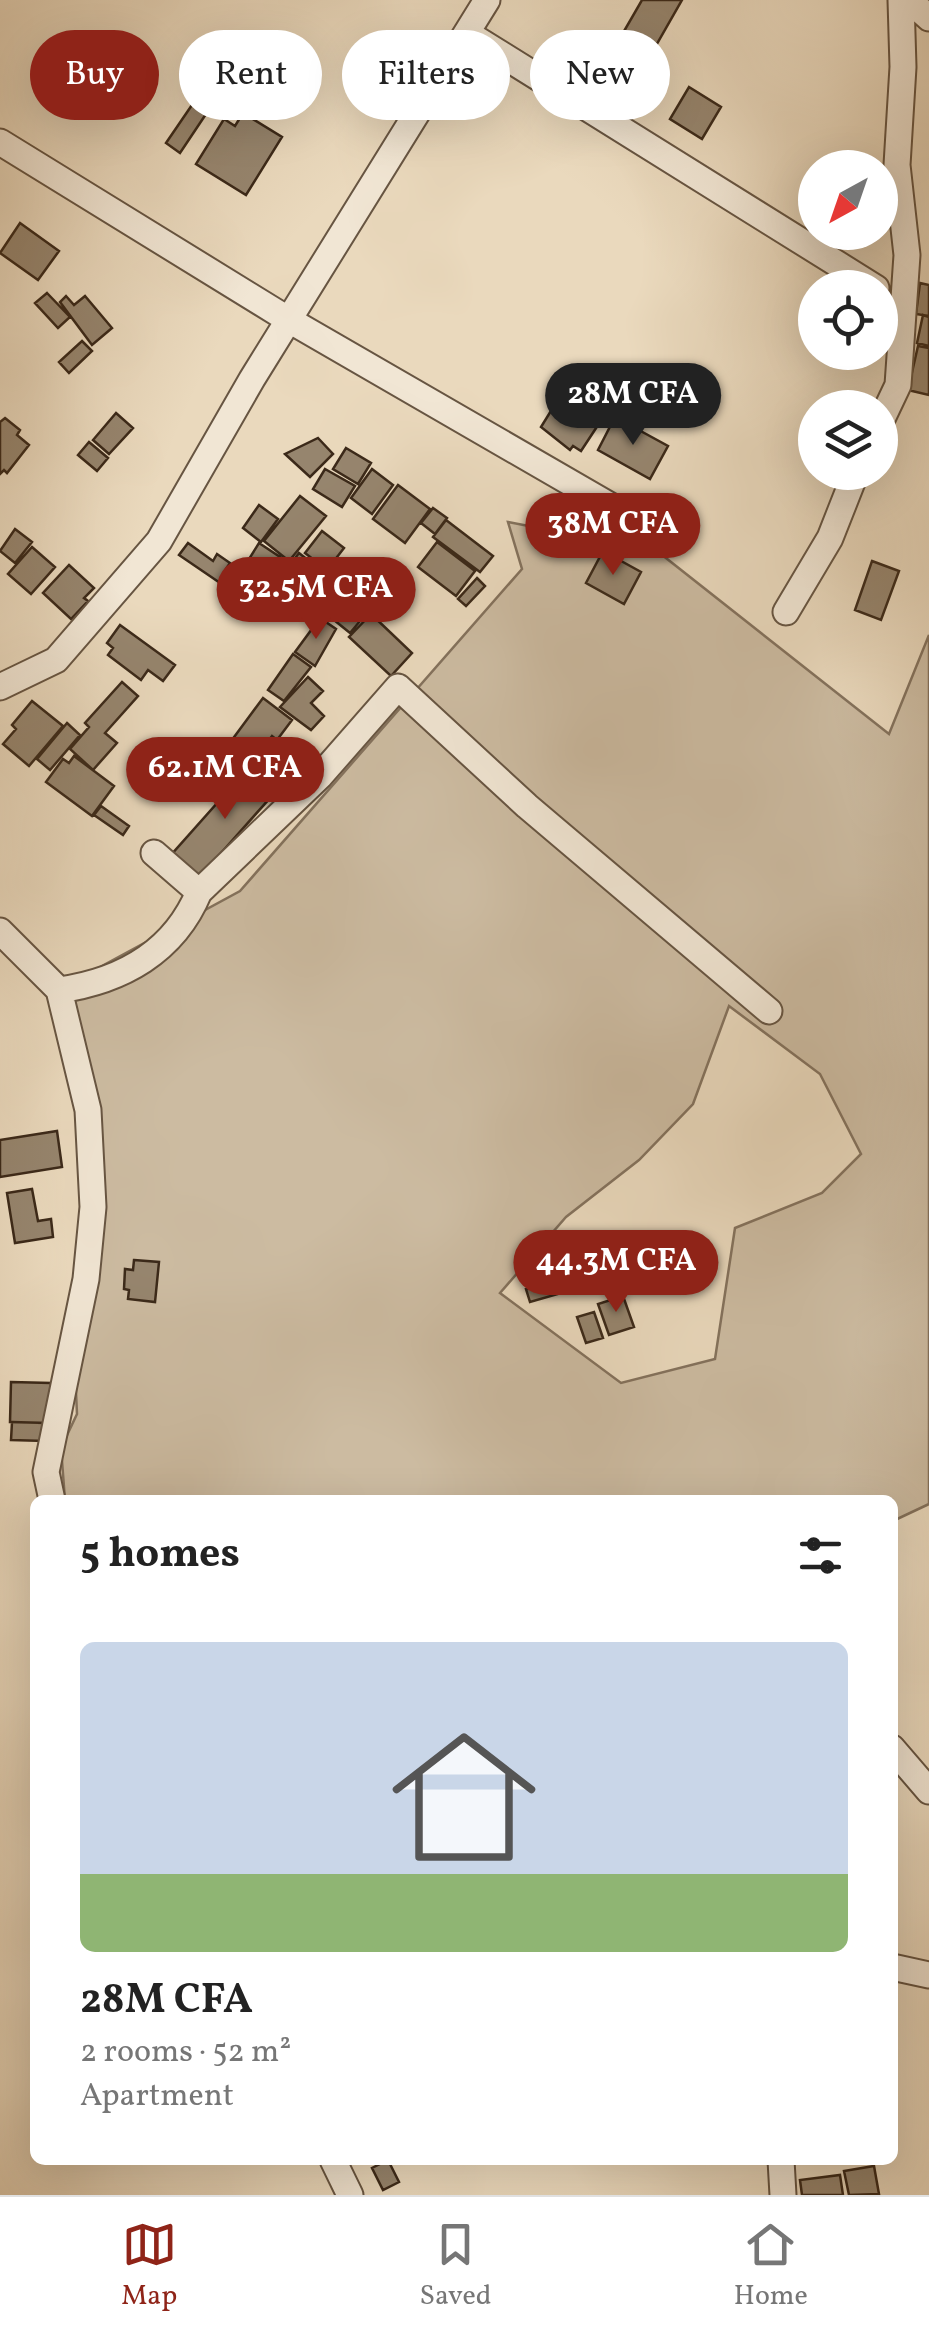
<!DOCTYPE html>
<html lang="en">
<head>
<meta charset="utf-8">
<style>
  :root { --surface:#fff; --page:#f2f2f2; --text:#222; --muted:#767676; --line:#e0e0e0; --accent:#8f2418 }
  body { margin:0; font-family:Vollkorn,serif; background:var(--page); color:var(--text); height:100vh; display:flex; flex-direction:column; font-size:38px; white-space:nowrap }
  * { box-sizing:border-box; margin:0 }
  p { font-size:32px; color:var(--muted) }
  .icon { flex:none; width:55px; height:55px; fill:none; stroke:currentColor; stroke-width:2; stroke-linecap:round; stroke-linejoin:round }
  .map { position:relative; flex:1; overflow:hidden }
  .drawer { position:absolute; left:30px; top:1495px; width:868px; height:670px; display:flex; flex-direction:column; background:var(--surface); border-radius:15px; box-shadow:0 10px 40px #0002 }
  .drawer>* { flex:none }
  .hud { position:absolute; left:30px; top:30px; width:870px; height:90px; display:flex; gap:20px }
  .needle { width:65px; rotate:220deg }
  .tools { position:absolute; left:798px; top:150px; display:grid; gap:20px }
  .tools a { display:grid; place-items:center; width:100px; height:100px; border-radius:50%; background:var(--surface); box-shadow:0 10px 40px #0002; font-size:50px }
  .price { position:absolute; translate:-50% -85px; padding:0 22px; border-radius:35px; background:var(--accent); color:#fff; font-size:32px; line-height:65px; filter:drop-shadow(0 2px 5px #0008) }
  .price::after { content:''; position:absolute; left:50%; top:60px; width:30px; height:22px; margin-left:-15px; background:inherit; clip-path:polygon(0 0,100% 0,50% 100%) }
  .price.selected { background:#222; color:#fff }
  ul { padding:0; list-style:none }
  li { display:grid; align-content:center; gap:20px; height:530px; padding:0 50px }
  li+li { border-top:2px solid var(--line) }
  li span { display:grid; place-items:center; height:310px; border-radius:15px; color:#555 }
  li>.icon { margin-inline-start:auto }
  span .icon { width:180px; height:180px; fill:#fffc; stroke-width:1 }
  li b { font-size:42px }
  h2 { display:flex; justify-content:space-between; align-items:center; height:120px; padding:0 50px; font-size:42px }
  .tag { padding:0 35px; border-radius:45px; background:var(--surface); box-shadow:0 10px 40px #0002; font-size:35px; line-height:90px }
  .tag.selected { background:var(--accent); color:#fff }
  .dock { display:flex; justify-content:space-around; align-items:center; height:140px; border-top:2px solid var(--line); background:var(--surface); font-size:28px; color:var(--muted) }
  .dock a { display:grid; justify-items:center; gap:5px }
  .dock .selected { color:var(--accent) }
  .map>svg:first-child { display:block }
  .green { fill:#ccbba1; stroke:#84725d; stroke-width:2.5; fill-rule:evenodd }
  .building { fill:#96856e; stroke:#3b2919; stroke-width:2.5 }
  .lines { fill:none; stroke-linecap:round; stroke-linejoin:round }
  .minor-casing { stroke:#675542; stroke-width:29 }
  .minor { stroke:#f1e6d4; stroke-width:25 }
</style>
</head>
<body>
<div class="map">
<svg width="929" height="2195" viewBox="0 0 929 2195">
  <rect width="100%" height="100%" fill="#ead9bd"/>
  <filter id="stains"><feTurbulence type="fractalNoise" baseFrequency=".002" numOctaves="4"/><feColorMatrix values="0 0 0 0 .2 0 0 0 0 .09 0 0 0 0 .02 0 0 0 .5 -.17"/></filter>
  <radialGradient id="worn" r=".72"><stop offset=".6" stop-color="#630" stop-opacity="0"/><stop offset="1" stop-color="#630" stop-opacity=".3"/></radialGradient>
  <!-- green -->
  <path class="green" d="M 508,522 L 657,551 L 889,734 L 929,635 L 929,1504 L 893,1521 L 892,1500 L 65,1500 L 61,1448 L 77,1414 L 72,1306 L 97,1110 L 54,992 L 240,891 L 522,569 ZM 729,1006 L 820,1074 L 861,1154 L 822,1193 L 735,1228 L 715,1359 L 621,1383 L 500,1293 L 566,1217 L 639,1160 L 693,1104 Z"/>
  <!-- building -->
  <path class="building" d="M 642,0 L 682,0 L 646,63 L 616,45 Z
    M 689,87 L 721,107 L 702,139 L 670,119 Z
    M 194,102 L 208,111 L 180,153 L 166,143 Z
    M 243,113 L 282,137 L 246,195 L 196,164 L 224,119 L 235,126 Z
    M 20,223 L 59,251 L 38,280 L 0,253 Z
    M 920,283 L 929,285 L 929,316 L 916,314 Z
    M 47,293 L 70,317 L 58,328 L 35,303 Z
    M 66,296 L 74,305 L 85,296 L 112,328 L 92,345 L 60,302 Z
    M 923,315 L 929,317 L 929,346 L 917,343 Z
    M 82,341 L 92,351 L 69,373 L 59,362 Z
    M 918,346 L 929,348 L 929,395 L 908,390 Z
    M 562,393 L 602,419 L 581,451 L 573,446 L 570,450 L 541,427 Z
    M 116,413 L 133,428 L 109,454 L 93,440 Z
    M 615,417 L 668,446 L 650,479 L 598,450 Z
    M 5,418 L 20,430 L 17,435 L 29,445 L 7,473 L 4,470 L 0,474 L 0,422 Z
    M 318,438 L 333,454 L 310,477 L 285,454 Z
    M 89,442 L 108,458 L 97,471 L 78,455 Z
    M 346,448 L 371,463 L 358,484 L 333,469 Z
    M 325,469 L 355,486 L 342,507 L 313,489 Z
    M 372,469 L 393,485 L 372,514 L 351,498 Z
    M 398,485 L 430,509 L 405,543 L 373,519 Z
    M 300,496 L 326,516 L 289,561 L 264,541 Z
    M 259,505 L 278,519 L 261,542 L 243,528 Z
    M 433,508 L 447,518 L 435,534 L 421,523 Z
    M 446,520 L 493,556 L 480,572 L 433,537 Z
    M 15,529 L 32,542 L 15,563 L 0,551 Z
    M 322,531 L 344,548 L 327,570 L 305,553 Z
    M 437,542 L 475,571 L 456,596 L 418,567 Z
    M 188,543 L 213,561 L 217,554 L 230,563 L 226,569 L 234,575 L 226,587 L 179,555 Z
    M 259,543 L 280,557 L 271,573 L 249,559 Z
    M 32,547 L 55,567 L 31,594 L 8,574 Z
    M 603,551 L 641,572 L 624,604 L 586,583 Z
    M 299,553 L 329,577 L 321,586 L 292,562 Z
    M 872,561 L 899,571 L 881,620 L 855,610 Z
    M 69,565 L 94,588 L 84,598 L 88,601 L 71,619 L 43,593 Z
    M 477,578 L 485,586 L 466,606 L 458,599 Z
    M 344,586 L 371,608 L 350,633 L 323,611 Z
    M 371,614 L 412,653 L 391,676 L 349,637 Z
    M 320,618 L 336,629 L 315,666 L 295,652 Z
    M 120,625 L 175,665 L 163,681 L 148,670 L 141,680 L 108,655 L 113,648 L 107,643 Z
    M 293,654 L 311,667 L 284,701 L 268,690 Z
    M 308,677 L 323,691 L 311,703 L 324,716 L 311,730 L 280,707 Z
    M 122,682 L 138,696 L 105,733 L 117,743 L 93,770 L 70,749 L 89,727 L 85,723 Z
    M 263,698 L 292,720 L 277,740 L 272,736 L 250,766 L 226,748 Z
    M 32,701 L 63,726 L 29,766 L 3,744 L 16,729 L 12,725 Z
    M 67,723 L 80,735 L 50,770 L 37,759 Z
    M 225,751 L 243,765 L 233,777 L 215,763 Z
    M 74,756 L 114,786 L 92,816 L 46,782 L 63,759 L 69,763 Z
    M 251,765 L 278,789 L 198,879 L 171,855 Z
    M 101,806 L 129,826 L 123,835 L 94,815 Z
    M 57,1131 L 62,1167 L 0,1177 L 0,1140 Z
    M 32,1189 L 38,1221 L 51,1219 L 53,1237 L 15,1243 L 7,1193 Z
    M 673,1252 L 686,1287 L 672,1292 L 659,1257 Z
    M 134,1260 L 159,1262 L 155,1302 L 128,1299 L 129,1290 L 124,1289 L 125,1269 L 133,1270 Z
    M 561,1279 L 565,1292 L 530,1302 L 526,1289 Z
    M 623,1296 L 634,1327 L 609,1335 L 598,1304 Z
    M 594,1312 L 603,1338 L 586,1343 L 577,1317 Z
    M 11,1382 L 51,1383 L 49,1423 L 10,1422 Z
    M 12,1422 L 45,1423 L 45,1441 L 11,1440 Z
    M 388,2160 L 399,2182 L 383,2190 L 372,2168 Z
    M 874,2166 L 879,2194 L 849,2195 L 844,2171 Z
    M 840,2175 L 843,2195 L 802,2195 L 800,2180 Z"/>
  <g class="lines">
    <defs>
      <path id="minor" d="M 909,0 L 929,18
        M 467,33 L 876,288
        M 0,142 L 289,320 L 616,509
        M 880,423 L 898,385 L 907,255 L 897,165 L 903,67 L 901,0
        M 786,612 L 830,538 L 856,472
        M 0,687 L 56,660 L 159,541 L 252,379 L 487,0
        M 199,892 L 320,776 L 398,687 L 527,806 L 769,1011
        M 0,931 L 59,990 L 88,1110 L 93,1207 L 86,1279 L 46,1472 L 52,1500
        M 59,990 C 122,981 174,952 199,892 L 154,853
        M 892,1748 L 929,1791
        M 892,1967 L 929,1975
        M 333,2160 L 350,2195
        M 781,2160 L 783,2195"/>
    </defs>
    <!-- minor casing -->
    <use href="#minor" class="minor-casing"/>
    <!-- minor -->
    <use href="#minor" class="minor"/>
  </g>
  <rect width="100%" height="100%" filter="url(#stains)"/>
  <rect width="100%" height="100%" fill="url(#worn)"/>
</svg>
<div class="tools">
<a><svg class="needle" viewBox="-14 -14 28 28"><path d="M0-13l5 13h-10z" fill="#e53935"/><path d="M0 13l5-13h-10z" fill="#767676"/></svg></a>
<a><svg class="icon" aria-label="locate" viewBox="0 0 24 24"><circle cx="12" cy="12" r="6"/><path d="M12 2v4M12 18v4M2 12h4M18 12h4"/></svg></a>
<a><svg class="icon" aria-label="layers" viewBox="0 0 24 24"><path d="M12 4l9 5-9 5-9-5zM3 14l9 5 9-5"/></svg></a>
</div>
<b class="price selected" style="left:633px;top:448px">28M CFA</b>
<b class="price" style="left:613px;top:578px">38M CFA</b>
<b class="price" style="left:316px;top:642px">32.5M CFA</b>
<b class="price" style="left:225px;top:822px">62.1M CFA</b>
<b class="price" style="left:616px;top:1315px">44.3M CFA</b>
<div class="hud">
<a class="tag selected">Buy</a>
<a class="tag">Rent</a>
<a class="tag">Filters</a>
<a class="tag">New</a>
</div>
<section class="drawer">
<h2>5 homes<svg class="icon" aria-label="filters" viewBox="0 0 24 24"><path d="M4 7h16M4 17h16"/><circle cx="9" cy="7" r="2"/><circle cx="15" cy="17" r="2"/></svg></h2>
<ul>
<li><span style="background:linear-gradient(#c9d6e8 75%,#8fb573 0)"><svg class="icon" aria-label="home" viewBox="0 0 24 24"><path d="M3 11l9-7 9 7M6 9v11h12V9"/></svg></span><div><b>28M CFA</b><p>2 rooms · 52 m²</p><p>Apartment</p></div></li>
</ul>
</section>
</div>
<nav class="dock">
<a class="selected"><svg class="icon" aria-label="map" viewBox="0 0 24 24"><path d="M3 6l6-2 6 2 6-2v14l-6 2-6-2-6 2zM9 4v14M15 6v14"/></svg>Map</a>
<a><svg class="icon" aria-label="saved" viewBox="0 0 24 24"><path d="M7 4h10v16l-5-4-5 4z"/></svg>Saved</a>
<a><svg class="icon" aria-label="home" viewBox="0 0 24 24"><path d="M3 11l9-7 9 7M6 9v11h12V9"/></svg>Home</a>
</nav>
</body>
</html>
